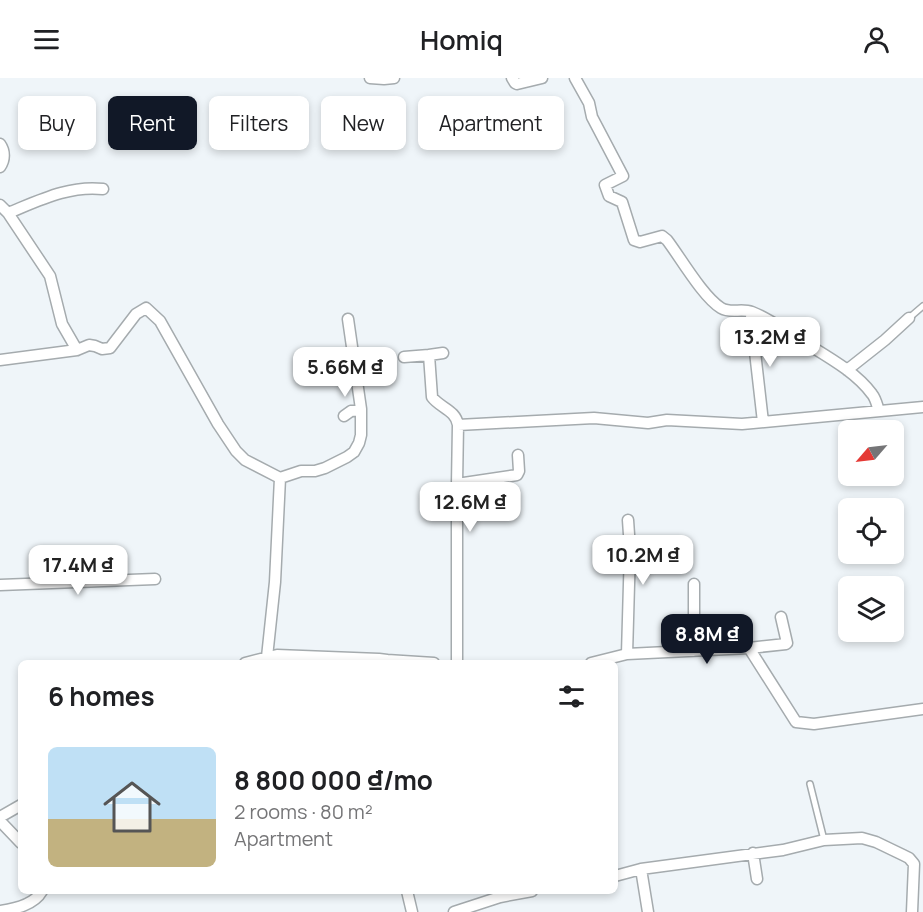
<!DOCTYPE html>
<html lang="en">
<head>
<meta charset="utf-8">
<style>
  :root { --surface:#fff; --page:#f6f6f6; --text:#202124; --muted:#757577; --line:#e0e0e0; --accent:#111827 }
  body { margin:0; font-family:Manrope,sans-serif; background:var(--page); color:var(--text); height:100vh; display:flex; flex-direction:column; font-size:22px; white-space:nowrap }
  * { box-sizing:border-box; margin:0 }
  p { font-size:20px; color:var(--muted) }
  .icon { flex:none; width:33px; height:33px; fill:none; stroke:currentColor; stroke-width:2; stroke-linecap:round; stroke-linejoin:round }
  .map { position:relative; flex:1; overflow:hidden }
  .details { position:absolute; left:18px; top:582px; width:600px; height:234px; display:flex; flex-direction:column; background:var(--surface); border-radius:9px; box-shadow:0 3px 9px #0003 }
  .details>* { flex:none }
  .guide { position:absolute; left:18px; top:18px; width:600px; height:54px; display:flex; gap:12px }
  .needle { width:39px; rotate:242deg }
  .fabs { position:absolute; left:838px; top:342px; display:grid; gap:12px }
  .fabs a { display:grid; place-items:center; width:66px; height:66px; border-radius:9px; background:var(--surface); box-shadow:0 3px 9px #0003; font-size:30px }
  .price { position:absolute; translate:-50% -51px; padding:0 14px; border-radius:12px; background:#fff; color:#222; font-size:20px; line-height:39px; filter:drop-shadow(0 2px 3px #0008) }
  .price::after { content:''; position:absolute; left:50%; top:36px; width:18px; height:14px; margin-left:-9px; background:inherit; clip-path:polygon(0 0,100% 0,50% 100%) }
  .price.active { background:var(--accent); color:#fff }
  ul { padding:0; list-style:none }
  li { display:flex; align-items:center; gap:18px; height:150px; padding:0 30px }
  li+li { border-top:2px solid var(--line) }
  li span { display:grid; place-items:center; flex:none; width:168px; height:120px; border-radius:9px; color:#555 }
  li>.icon { margin-inline-start:auto }
  span .icon { width:72px; height:72px; fill:#fffc; stroke-width:1 }
  li b { font-size:26px }
  h2 { display:flex; justify-content:space-between; align-items:center; height:72px; padding:0 30px; font-size:26px }
  .tag { padding:0 21px; border-radius:9px; background:var(--surface); box-shadow:0 3px 9px #0003; font-size:21px; line-height:54px }
  .tag.active { background:var(--accent); color:#fff }
  header { display:flex; justify-content:space-between; align-items:center; height:78px; padding:0 30px; background:var(--surface); font-size:27px; font-weight:600 }
  .map>svg:first-child { display:block }
  .lines { fill:none; stroke-linecap:round; stroke-linejoin:round }
  .lane-casing { stroke:#a5abae; stroke-width:8 }
  .street-casing { stroke:#a5abae; stroke-width:13 }
  .lane { stroke:#fff; stroke-width:5 }
  .street { stroke:#fff; stroke-width:10 }
</style>
</head>
<body>
<header><svg class="icon" aria-label="menu" viewBox="0 0 24 24"><path d="M4 6h16M4 12h16M4 18h16"/></svg>Homiq<svg class="icon" aria-label="person" viewBox="0 0 24 24"><circle cx="12" cy="8" r="4"/><path d="M4 21q1-7 8-7t8 7"/></svg></header>
<div class="map">
<svg width="923" height="834" viewBox="0 0 923 834">
  <rect width="100%" height="100%" fill="#eff5f9"/>
  <g class="lines">
    <defs>
      <path id="lane" d="M 909,240 L 923,228
        M 810,706 L 824,762"/>
      <path id="street" d="M 370,0 L 384,1 L 394,0
        M 512,0 L 515,5 L 517,6 L 542,0
        M 575,0 L 589,25 L 592,39 L 623,98 L 605,107 L 609,118 L 622,124 L 634,162 L 640,164 L 662,158 L 667,162 C 680,179 703,219 721,230 C 731,236 741,230 752,234 C 768,240 784,252 799,261 C 824,277 854,292 872,316 C 876,321 877,327 879,333
        M 0,66 C 5,73 5,82 0,89
        M 0,127 L 8,135 L 50,198 L 62,246 L 77,272
        M 8,135 C 38,123 69,107 103,111
        M 751,239 L 763,344
        M 429,277 L 443,275
        M 404,279 L 429,277 L 432,319 C 440,330 456,332 458,347 L 457,406
        M 0,282 L 77,272 L 89,267 L 95,268 L 102,271 L 110,270 L 136,236 L 146,230 L 160,243 L 218,346 L 236,373 L 245,382 L 280,400 L 275,504 L 267,579
        M 847,292 L 885,262 L 909,240
        M 344,338 L 351,333 L 361,332
        M 458,347 L 594,340 L 648,345 L 667,342 L 742,346 L 923,329
        M 280,400 L 301,393 L 315,393 L 325,390 L 347,379 L 354,374 L 359,365 L 361,357 L 361,331 L 348,241
        M 694,506 L 694,573
        M 0,507 L 155,501
        M 749,570 L 786,566 L 787,565 L 781,539
        M 627,576 L 630,471 L 628,442
        M 387,582 L 434,585
        M 245,585 L 277,577 L 379,581 L 387,582 L 390,585
        M 457,585 L 457,406 L 517,397 L 519,393 L 518,377
        M 591,585 L 627,576 L 749,570 L 796,644 L 814,646 L 923,631
        M 0,739 L 21,727
        M 0,743 L 21,765
        M 753,775 L 757,801
        M 641,791 L 648,834
        M 615,798 L 641,791 L 783,772 L 824,762 L 862,760 L 876,764 L 903,777 L 909,780 L 914,786 L 912,834
        M 407,813 L 412,834
        M 0,833 C 15,831 34,827 42,813
        M 454,834 L 500,819 L 532,813"/>
    </defs>
    <!-- lane casing -->
    <use href="#lane" class="lane-casing"/>
    <!-- street casing -->
    <use href="#street" class="street-casing"/>
    <!-- lane -->
    <use href="#lane" class="lane"/>
    <!-- street -->
    <use href="#street" class="street"/>
  </g>
</svg>
<div class="fabs">
<a><svg class="needle" viewBox="-14 -14 28 28"><path d="M0-13l5 13h-10z" fill="#e53935"/><path d="M0 13l5-13h-10z" fill="#757577"/></svg></a>
<a><svg class="icon" aria-label="locate" viewBox="0 0 24 24"><circle cx="12" cy="12" r="6"/><path d="M12 2v4M12 18v4M2 12h4M18 12h4"/></svg></a>
<a><svg class="icon" aria-label="layers" viewBox="0 0 24 24"><path d="M12 4l9 5-9 5-9-5zM3 14l9 5 9-5"/></svg></a>
</div>
<b class="price" style="left:770px;top:290px">13.2M ₫</b>
<b class="price" style="left:345px;top:320px">5.66M ₫</b>
<b class="price" style="left:470px;top:455px">12.6M ₫</b>
<b class="price" style="left:643px;top:508px">10.2M ₫</b>
<b class="price" style="left:78px;top:518px">17.4M ₫</b>
<b class="price active" style="left:707px;top:587px">8.8M ₫</b>
<div class="guide">
<a class="tag">Buy</a>
<a class="tag active">Rent</a>
<a class="tag">Filters</a>
<a class="tag">New</a>
<a class="tag">Apartment</a>
</div>
<section class="details">
<h2>6 homes<svg class="icon" aria-label="filters" viewBox="0 0 24 24"><path d="M4 7h16M4 17h16"/><circle cx="9" cy="7" r="2"/><circle cx="15" cy="17" r="2"/></svg></h2>
<ul>
<li><span style="background:linear-gradient(#bfe0f5 60%,#c2b280 0)"><svg class="icon" aria-label="home" viewBox="0 0 24 24"><path d="M3 11l9-7 9 7M6 9v11h12V9"/></svg></span><div><b>8 800 000 ₫/mo</b><p>2 rooms · 80 m²</p><p>Apartment</p></div></li>
</ul>
</section>
</div>
</body>
</html>
